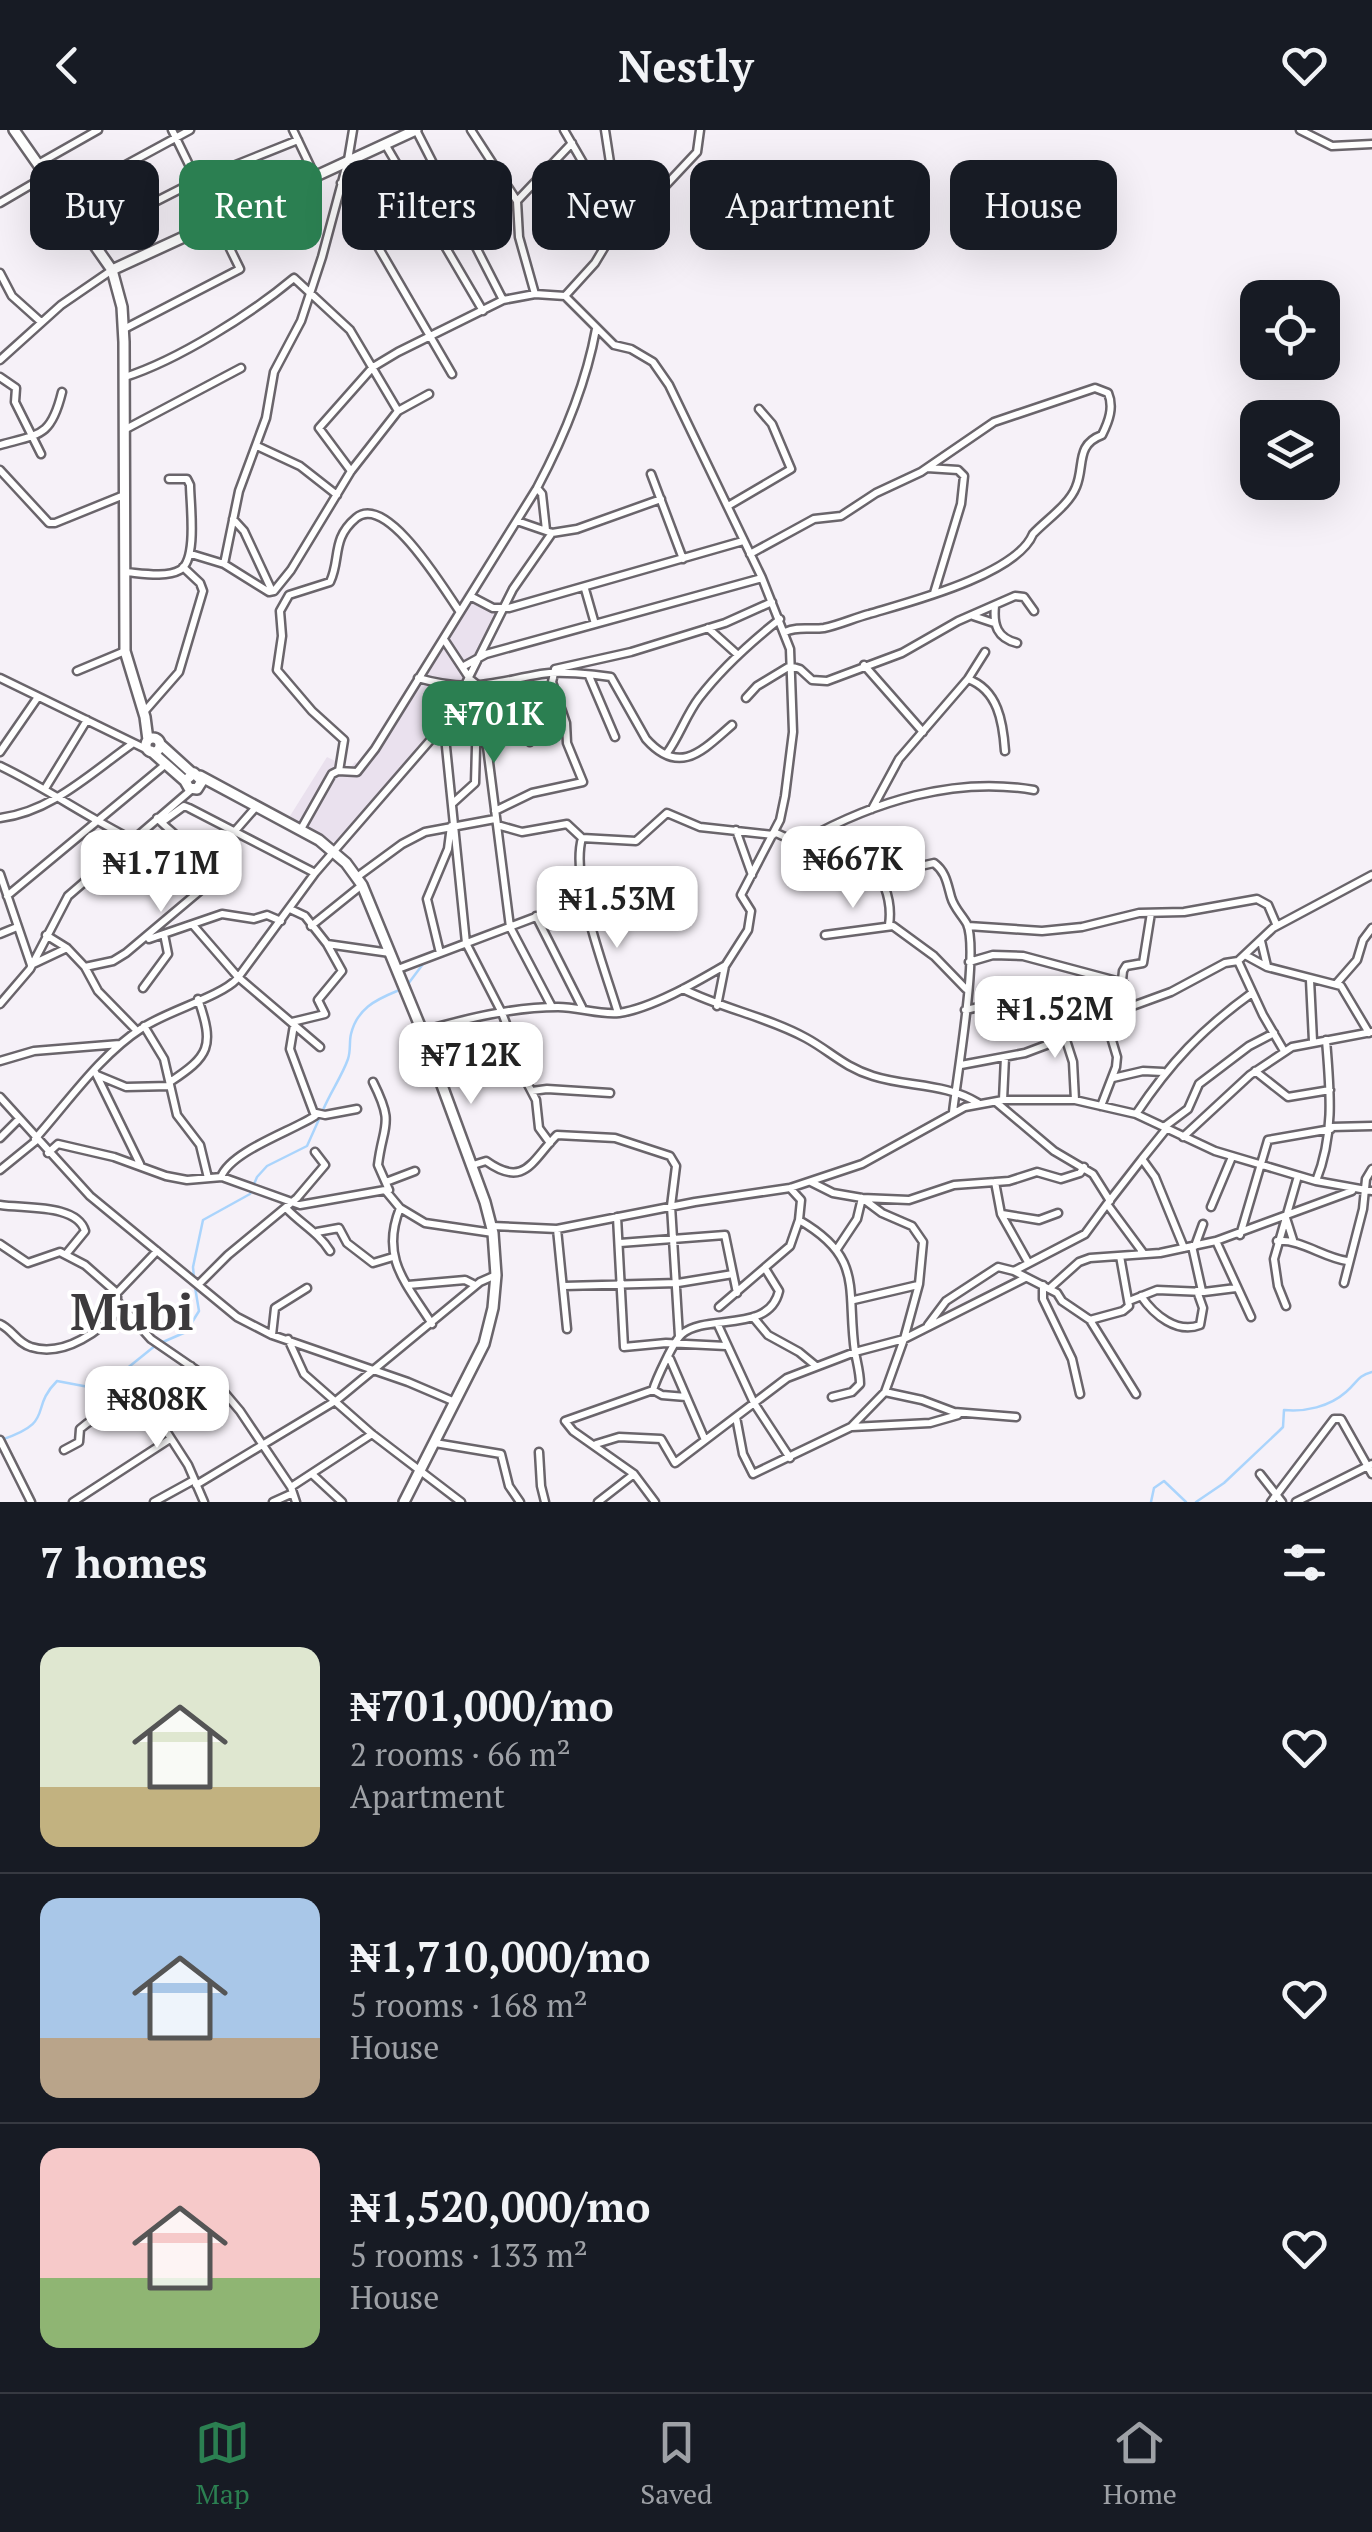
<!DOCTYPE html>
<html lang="en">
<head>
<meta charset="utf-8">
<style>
  :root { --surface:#171b24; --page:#242831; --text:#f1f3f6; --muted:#9ea1a6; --line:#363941; --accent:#2b7f51 }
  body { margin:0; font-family:"PT Serif",serif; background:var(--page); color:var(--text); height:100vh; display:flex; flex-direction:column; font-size:38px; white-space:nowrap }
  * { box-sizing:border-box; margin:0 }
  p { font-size:32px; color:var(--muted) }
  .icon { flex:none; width:55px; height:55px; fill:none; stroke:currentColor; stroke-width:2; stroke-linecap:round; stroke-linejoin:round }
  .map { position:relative; height:1372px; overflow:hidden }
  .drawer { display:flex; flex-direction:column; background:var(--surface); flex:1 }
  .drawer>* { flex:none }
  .hud { position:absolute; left:30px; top:30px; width:1312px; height:90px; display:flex; gap:20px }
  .buttons { position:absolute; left:1240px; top:150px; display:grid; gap:20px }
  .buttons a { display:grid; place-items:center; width:100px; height:100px; border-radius:20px; background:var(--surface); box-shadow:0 10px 40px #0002; font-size:50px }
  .price { position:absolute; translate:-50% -85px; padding:0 22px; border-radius:20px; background:#fff; color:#222; font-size:32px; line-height:65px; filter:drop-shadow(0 2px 5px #0008) }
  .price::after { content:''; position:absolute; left:50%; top:60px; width:30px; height:22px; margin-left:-15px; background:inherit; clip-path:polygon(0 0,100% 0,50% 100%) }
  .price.active { background:var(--accent); color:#fff }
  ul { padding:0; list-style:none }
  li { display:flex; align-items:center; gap:30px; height:250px; padding:0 40px }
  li+li { border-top:2px solid var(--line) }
  li span { display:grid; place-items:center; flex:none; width:280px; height:200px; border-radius:20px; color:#555 }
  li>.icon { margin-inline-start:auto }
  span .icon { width:120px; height:120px; fill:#fffc; stroke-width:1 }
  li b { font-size:42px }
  h2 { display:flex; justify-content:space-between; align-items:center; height:120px; padding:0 40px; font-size:42px }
  .pill { padding:0 35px; border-radius:20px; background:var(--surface); box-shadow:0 10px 40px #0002; font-size:35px; line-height:90px }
  .pill.active { background:var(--accent); color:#fff }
  header { display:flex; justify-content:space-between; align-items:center; height:130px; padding:0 40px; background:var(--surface); font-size:45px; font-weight:700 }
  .dock { display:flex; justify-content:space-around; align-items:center; height:140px; border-top:2px solid var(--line); background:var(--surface); font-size:28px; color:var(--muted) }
  .dock a { display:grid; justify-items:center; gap:5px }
  .dock .active { color:var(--accent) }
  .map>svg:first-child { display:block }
  .built { fill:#eae1ee }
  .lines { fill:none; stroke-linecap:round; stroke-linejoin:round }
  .stream { stroke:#aad4fc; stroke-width:2.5 }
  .minor-casing { stroke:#6a656b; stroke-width:11 }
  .major-casing { stroke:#6a656b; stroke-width:14 }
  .minor { stroke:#fff; stroke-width:6 }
  .major { stroke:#fff; stroke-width:9 }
  .labels { text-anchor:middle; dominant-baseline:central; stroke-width:8; stroke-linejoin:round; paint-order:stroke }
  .town-label { font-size:50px; font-weight:bold; fill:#3d3b3d; stroke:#fff }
</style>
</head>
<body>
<header><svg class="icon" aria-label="back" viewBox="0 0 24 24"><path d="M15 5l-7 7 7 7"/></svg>Nestly<svg class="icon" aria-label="heart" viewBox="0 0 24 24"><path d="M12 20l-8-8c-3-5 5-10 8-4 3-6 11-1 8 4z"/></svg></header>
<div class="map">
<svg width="1372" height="1372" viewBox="0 0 1372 1372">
  <rect width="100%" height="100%" fill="#f6f1f8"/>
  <!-- built -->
  <path class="built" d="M 466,461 L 502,481 L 467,571 L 340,716 L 290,686 L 327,627 L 350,638 L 355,632 L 360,635 Z"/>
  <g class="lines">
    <!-- stream -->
    <path class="stream" d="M 408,854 L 423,834 L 433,829
      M 323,980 C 330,963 342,946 348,929 C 351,920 349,912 351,904 C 357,879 375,870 397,861
      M 194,1148 L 193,1137 L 203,1090 L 250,1064 L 257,1047 L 267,1036 L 307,1016 L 320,987
      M 1,1310 C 57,1291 28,1280 57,1251 L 94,1258 L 125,1240 L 156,1215 L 186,1202 L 199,1181 L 195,1157
      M 1151,1372 L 1154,1358 L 1164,1351 L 1186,1372
      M 1196,1372 L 1224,1353 L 1279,1301 L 1283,1297 L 1284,1280 C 1305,1282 1329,1277 1346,1262 C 1357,1253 1357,1246 1372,1242"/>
    <defs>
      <path id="minor" d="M 293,0 L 315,46
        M 416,0 L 503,170
        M 471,0 L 517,71 L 519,107 L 535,164
        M 564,0 L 604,69 L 616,98
        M 1300,0 L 1332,16 L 1372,14
        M 385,14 L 483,181
        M 38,34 L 98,0
        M 341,53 L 452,244
        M 63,69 L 190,0
        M 604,69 L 613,52 L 605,0
        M 517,71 L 572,13
        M 0,73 L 46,46
        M 88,106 L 198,50 L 298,10
        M 0,143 L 12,166 L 41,192
        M 565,166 L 595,133 L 616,98 L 637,86 L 697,22 L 700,0
        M 124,199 L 240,139 L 172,0
        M 0,230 L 61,175 L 112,140
        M 0,247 L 16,258 L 15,272 L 41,324
        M 125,247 C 178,230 251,184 294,148 L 350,200 L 398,281
        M 124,300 L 241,238
        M 0,315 C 40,304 51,307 62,262
        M 257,316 L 300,336 L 337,365
        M 927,338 L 958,340 L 964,346 L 961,374 L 934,463
        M 0,340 L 49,393 L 55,393 L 124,365
        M 351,341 L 319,298 L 373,237 L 398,222 L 503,170 L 535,164 L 565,166 L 614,215 L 631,219 L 653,232 L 669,255 L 762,448 L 790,519 L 793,602 L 785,666 L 780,690 L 741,765 L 751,781 L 748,800 L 725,836 L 717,876
        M 651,344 L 683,429
        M 537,358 L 542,364 L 546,400
        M 728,376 L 791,339 L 772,294 L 759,279
        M 233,389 L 244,401 L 272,461
        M 517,391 L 552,403 L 577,399 L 661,369
        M 191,424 L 224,434 L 269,462 L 274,461 L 291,440 L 351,341 L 398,281 L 429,264
        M 750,424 L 814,389 L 841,386 L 876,363 L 921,342 L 994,292 L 1095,258 L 1108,263 C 1114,277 1109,291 1102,305 C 1075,315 1085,336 1076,357 C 1069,375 1046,390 1033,404 C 1016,445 909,472 869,484 C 854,488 839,495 824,498 C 810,500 798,496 785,502
        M 224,434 L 239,361 L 266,288 L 274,242 L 301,191 L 322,127 L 348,30 L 353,0
        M 124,442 C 140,443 166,448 180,440 C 198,430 190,373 190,355 L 187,349 L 169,349
        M 585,459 L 595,494
        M 470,466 L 493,478 L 509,478 L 743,411
        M 995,476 C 993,495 997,508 1017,513
        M 973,486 L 994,493
        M 708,498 L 738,525
        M 445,511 L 470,549 L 484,560 L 484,593 L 510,797 L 552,877
        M 864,535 L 923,602
        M 464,536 L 486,524 L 762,448
        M 790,536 L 800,539 L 812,550 L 827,551 L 902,523 L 958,491 L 1015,466 L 1024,467 L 1034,481
        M 77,541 L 125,521
        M 589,546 L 615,607
        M 0,548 L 150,621
        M 418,548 C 471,563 490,553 541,544 C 559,541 592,544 611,547 L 646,609 C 680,647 703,620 732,595
        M 968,549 C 998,560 1003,592 1005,621
        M 746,568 L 757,556 L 790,536
        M 487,570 L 530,612
        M 144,582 L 179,542 L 203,461 L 200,453 L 183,437
        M 444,597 L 466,813 L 502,883 L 520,930
        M 0,622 L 38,567
        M 667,623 C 679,607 686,585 699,568 C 722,538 751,512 780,489
        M 0,636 C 46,658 87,687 133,710
        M 339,641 L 344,610 L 312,581 L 277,540 L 282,506 L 280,481 L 289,465 L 330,452 C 341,429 331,409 356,388 C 387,362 445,461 460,482
        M 46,657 L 87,590
        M 453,673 L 475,653 L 477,583 L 484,561
        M 872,679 L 899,629 L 968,549 L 985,522
        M 495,681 L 532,663 L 583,652 L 567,613 L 566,593 L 552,552 L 555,539 L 631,522 L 725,493 L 772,472
        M 0,688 C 51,682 91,643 132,614
        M 162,692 L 184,676 L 189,678 L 315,743
        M 497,695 L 522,702 L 567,694 L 582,708
        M 301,699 L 332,644 L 338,641 L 357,642 L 375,619 L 537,358 C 563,309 586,254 596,199
        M 736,700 L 752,745
        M 235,701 L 256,677
        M 774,702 L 796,712 L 805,710 C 873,672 954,646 1034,660
        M 822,704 L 836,723 L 863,724 C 882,743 893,769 889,795
        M 582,708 L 636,711 L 667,683 L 700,697 L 773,705
        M 582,708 C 570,751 605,839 618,883
        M 201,731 L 231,700
        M 0,744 L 31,835 L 67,818
        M 357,747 L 402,714 L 425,702 L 495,689
        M 882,753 L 885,744 L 934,733 C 946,742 947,753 951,767 C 954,778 962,785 967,794 C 979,821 957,946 953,982
        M 7,766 L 166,634
        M 290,779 L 305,786 L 327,814 L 390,823
        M 536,786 L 582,877
        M 193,795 L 238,847 L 320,917
        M 311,796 L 362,755
        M 968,796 L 1042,801 L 1082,797 L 1139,783 L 1184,782 L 1257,769 L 1268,775 L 1277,796
        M 0,804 L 17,797
        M 46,805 L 67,818 L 85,837 L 98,861 L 137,901
        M 825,805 L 893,796 L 934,826 L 966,859
        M 149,809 L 222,784 L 254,789 L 267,785 L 281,791
        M 1261,811 L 1267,836
        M 440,823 L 427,769 L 448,719 L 451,696
        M 1245,825 L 1267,837 L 1341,856 L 1369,903
        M 1238,831 L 1263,885 L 1284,921
        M 969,832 L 993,825 L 1023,826 L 1124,853
        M 85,837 L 113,831 L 126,823 L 202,759 C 212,728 176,708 157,688
        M 398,839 L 586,768
        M 1310,850 L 1313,911
        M 1336,854 L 1357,830 L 1363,810 L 1372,798
        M 143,858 L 168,824 L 164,804
        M 683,859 C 723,879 768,887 806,908 C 830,921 844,937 873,946 C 907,957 946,953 978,973
        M 0,874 L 30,839 L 68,766 L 191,660
        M 965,880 C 992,876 1038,853 1062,881 C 1067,887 1067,897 1073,903
        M 1119,880 L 1123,841 L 1126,836 L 1143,833 L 1151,783
        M 292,892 L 325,884 L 318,870 L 342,841 L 327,814
        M 144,896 L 164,929 L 177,985 L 200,1015 L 208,1048
        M 422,901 C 466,889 512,877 558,877 C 578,877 599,885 619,883 C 652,878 695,853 724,836
        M 1065,907 L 1073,932 L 1075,970
        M 0,931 L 34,921 L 120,914
        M 961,935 L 1025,923 L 1049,914 L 1108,885 L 1171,862 L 1225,833 L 1238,831 L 1273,798 L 1372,745
        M 1255,941 L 1288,967 L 1330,960
        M 95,942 L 140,1034
        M 97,945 L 126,957 L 170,956
        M 523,945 L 536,970 L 539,998 L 550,1013
        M 1113,948 L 1143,941 L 1163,942
        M 170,952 C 209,926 215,917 198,869
        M 373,952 C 395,996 383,993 378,1035 L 389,1060
        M 532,961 L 547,959 L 610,963
        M 0,967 L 90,1066 L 237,1187 L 272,1205 L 408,1252 L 455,1272
        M 1003,970 L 1005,927
        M 996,972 L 1054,1021 L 1093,1044 L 1110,1071
        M 1101,976 L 1116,937 L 1117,927 L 1111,907 L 1114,885
        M 316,983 L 325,985 L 357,979
        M 1136,984 C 1170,933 1202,899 1252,863
        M 1164,997 L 1188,979 L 1199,954 L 1249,916 L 1274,903
        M 1331,997 L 1372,996
        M 1167,998 L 1142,1029 L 1155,1047 L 1184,1118
        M 1183,1007 L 1250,945 L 1292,917 L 1372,902
        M 0,1008 L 19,989
        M 35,1009 C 68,972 100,925 142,898 C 167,881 220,867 237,849 L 315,743 L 447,591 L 513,459 L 552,403
        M 48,1023 L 58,1014 L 114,1027 L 166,1046 L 187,1050 L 222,1047 L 300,1075 L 385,1060 L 400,1078 L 425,1093 L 493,1103
        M 1142,1029 L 1107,1074 L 1144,1124
        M 473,1035 L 486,1031 C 525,1059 532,1030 557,1005 L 615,1008 L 670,1026 L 676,1036 L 671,1076 L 679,1206
        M 0,1040 L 37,1010
        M 221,1047 C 231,1021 292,1001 315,986 L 290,919 L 294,895
        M 1316,1051 C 1335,1004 1330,959 1326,910
        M 386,1052 L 415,1041
        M 811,1052 L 833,1063 L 862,1068 L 909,1070 L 954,1055 L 1009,1051 L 1037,1042 L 1061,1049 L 1080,1043 L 1084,1037
        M 995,1052 L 1001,1084 L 1028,1132
        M 790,1058 L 801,1070 L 799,1090 C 865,1128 846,1159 855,1222 C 857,1233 860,1243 860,1254 L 852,1262 L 832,1267
        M 0,1075 C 26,1079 77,1074 85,1101 L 67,1123
        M 1211,1077 L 1232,1027
        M 286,1078 C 301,1094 318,1102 330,1121
        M 400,1078 C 380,1128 406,1153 432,1194
        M 1002,1084 L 1039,1090 L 1058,1083
        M 617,1087 L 624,1217 L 666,1213 L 726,1216
        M 1286,1088 L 1293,1110
        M 492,1096 L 557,1099 L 695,1072 L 790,1058 L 862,1034 L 965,977 L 1003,970 L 1075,970 L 1136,984 L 1215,1021 L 1316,1051 L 1372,1061
        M 557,1099 L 567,1199
        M 317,1102 L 339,1098 L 347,1113 L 373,1133 L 393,1127
        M 1240,1105 L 1268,1010 L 1331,999
        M 1216,1111 L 1251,1187
        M 1277,1111 C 1301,1109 1322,1127 1347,1131
        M 620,1113 L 725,1105 L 737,1163
        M 0,1114 L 28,1133 L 60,1122 L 85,1135 L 117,1163 L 117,1171 L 151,1209 L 218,1255 L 240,1281 L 291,1357 L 296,1372
        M 1192,1116 L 1202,1161
        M 1195,1116 L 1203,1094
        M 837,1119 L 857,1089 L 862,1068
        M 1014,1141 L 1085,1104 L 1107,1074
        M 1344,1153 L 1363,1079 L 1366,1049 L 1372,1039
        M 199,1154 L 228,1125 L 297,1068 L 325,1035 L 315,1022
        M 408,1155 L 465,1150 L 475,1155
        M 1043,1155 L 1043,1169 L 1072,1229 L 1080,1264
        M 564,1156 L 678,1153 L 733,1144
        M 1050,1158 L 1079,1132 L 1090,1128 L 1160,1123 L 1216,1111 L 1352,1061
        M 117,1163 L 157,1121
        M 1141,1166 C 1154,1185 1177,1204 1200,1195 L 1203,1178 L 1197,1161
        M 854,1170 L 918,1155
        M 1129,1171 L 1157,1160 L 1204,1162 L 1236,1158
        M 1286,1176 L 1278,1156 L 1274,1129 L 1298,1046
        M 719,1177 L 790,1116 L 799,1090
        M 753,1187 L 768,1205 L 799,1222 L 816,1236
        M 1090,1190 L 1123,1181 L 1129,1176 L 1120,1126
        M 0,1194 C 12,1199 17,1213 31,1217 C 65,1228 102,1199 122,1177
        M 718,1195 L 754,1273 L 790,1328
        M 928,1195 L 946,1171 L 998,1137 L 1014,1141 L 1057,1163 L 1062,1171 L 1090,1190 L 1136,1264
        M 272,1205 L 275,1178 L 307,1158
        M 288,1209 L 304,1244 L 372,1304 L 461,1372
        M 670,1229 L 705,1310
        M 653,1260 C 656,1250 674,1210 682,1204 C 707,1183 769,1204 779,1161 L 766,1140
        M 885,1262 L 922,1270 L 954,1282 L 1016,1287
        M 152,1277 L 191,1236
        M 736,1287 L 743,1324 L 753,1344 L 851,1297 L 885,1262 L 904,1209 L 919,1154 L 923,1112 L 912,1096 L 882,1083 L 862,1068
        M 852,1297 L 930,1293 L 958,1285
        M 0,1310 L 31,1372
        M 435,1313 L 501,1324 L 509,1356 L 520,1372
        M 596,1314 L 619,1307 L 661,1309 L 675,1333 L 787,1248 L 855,1222 L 904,1209 L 1025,1148
        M 64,1320 L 79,1312 L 80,1299 C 97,1284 125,1273 148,1273 L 188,1335 L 204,1372
        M 539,1322 L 541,1356 L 545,1372
        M 312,1344 L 342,1372
        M 1260,1344 L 1282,1372
        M 196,1355 L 337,1270 L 480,1152 L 496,1145
        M 291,1357 L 372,1304
        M 73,1372 L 170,1309
        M 154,1372 L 194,1350
        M 273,1372 L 293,1363
        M 598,1372 L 634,1344
        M 655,1372 L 634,1344 L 573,1301 L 565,1291 L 653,1260 L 662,1265 L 686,1267
        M 1271,1372 L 1334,1289 L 1341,1289 L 1372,1344
        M 1296,1372 L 1372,1334"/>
      <path id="major" d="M 14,0 L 112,140 L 122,177 L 124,212 L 125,521 L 145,587 L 148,610
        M 112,140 L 416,0
        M146 615a7 7 0 1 1 14 0a7 7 0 1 1-14 0Z
        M 160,614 L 192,643
        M 151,621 L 185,651 L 189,658 L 197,659 L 202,651 L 194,643 L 185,651
        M 200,646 L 319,710 L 346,733 L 362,755 L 422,901 L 485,1072 L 493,1103 L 496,1145 L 493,1178 L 484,1214 L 404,1372"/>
    </defs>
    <!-- minor casing -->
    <use href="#minor" class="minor-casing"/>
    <!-- major casing -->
    <use href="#major" class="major-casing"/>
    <!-- minor -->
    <use href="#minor" class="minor"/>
    <!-- major -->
    <use href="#major" class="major"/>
  </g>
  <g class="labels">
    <!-- town labels -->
    <g class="town-label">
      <text x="132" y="1181">Mubi</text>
    </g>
  </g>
</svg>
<div class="buttons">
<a><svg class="icon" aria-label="locate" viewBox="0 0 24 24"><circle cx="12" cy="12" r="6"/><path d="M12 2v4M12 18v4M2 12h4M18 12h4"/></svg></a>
<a><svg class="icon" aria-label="layers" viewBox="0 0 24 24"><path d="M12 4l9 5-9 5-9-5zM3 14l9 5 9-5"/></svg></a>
</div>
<b class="price active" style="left:494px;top:636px">₦701K</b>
<b class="price" style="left:853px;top:781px">₦667K</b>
<b class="price" style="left:161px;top:785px">₦1.71M</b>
<b class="price" style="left:617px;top:821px">₦1.53M</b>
<b class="price" style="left:1055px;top:931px">₦1.52M</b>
<b class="price" style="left:471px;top:977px">₦712K</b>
<b class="price" style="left:157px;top:1321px">₦808K</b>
<div class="hud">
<a class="pill">Buy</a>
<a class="pill active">Rent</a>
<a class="pill">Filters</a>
<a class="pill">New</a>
<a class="pill">Apartment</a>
<a class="pill">House</a>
</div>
</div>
<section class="drawer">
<h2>7 homes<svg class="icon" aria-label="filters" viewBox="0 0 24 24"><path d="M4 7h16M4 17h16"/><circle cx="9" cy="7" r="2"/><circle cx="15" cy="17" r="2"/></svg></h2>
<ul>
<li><span style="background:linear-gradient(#dfe7d0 70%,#c2b280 0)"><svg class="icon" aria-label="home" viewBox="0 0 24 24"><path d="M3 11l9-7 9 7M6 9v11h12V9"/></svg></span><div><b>₦701,000/mo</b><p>2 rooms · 66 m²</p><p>Apartment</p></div><svg class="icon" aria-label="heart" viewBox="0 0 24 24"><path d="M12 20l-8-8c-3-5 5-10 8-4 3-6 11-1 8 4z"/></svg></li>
<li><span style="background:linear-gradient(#a9c7e8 70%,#b9a48a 0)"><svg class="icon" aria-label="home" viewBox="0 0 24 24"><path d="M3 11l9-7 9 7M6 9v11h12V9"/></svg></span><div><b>₦1,710,000/mo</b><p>5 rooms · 168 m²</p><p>House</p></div><svg class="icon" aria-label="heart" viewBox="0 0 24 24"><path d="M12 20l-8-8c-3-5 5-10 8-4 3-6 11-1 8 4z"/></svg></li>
<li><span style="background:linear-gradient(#f6c9c9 65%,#8fb573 0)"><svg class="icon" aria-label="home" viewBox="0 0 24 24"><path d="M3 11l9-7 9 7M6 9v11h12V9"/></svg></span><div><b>₦1,520,000/mo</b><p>5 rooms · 133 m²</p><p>House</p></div><svg class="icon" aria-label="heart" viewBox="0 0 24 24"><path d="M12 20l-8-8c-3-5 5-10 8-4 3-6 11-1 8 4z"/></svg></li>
</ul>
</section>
<nav class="dock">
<a class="active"><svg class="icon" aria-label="map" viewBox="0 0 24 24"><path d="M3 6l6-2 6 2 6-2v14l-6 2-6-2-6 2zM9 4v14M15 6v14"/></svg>Map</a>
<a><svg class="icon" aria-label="saved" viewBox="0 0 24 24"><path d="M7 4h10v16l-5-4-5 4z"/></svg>Saved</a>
<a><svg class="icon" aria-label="home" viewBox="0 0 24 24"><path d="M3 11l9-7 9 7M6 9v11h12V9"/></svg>Home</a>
</nav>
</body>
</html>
